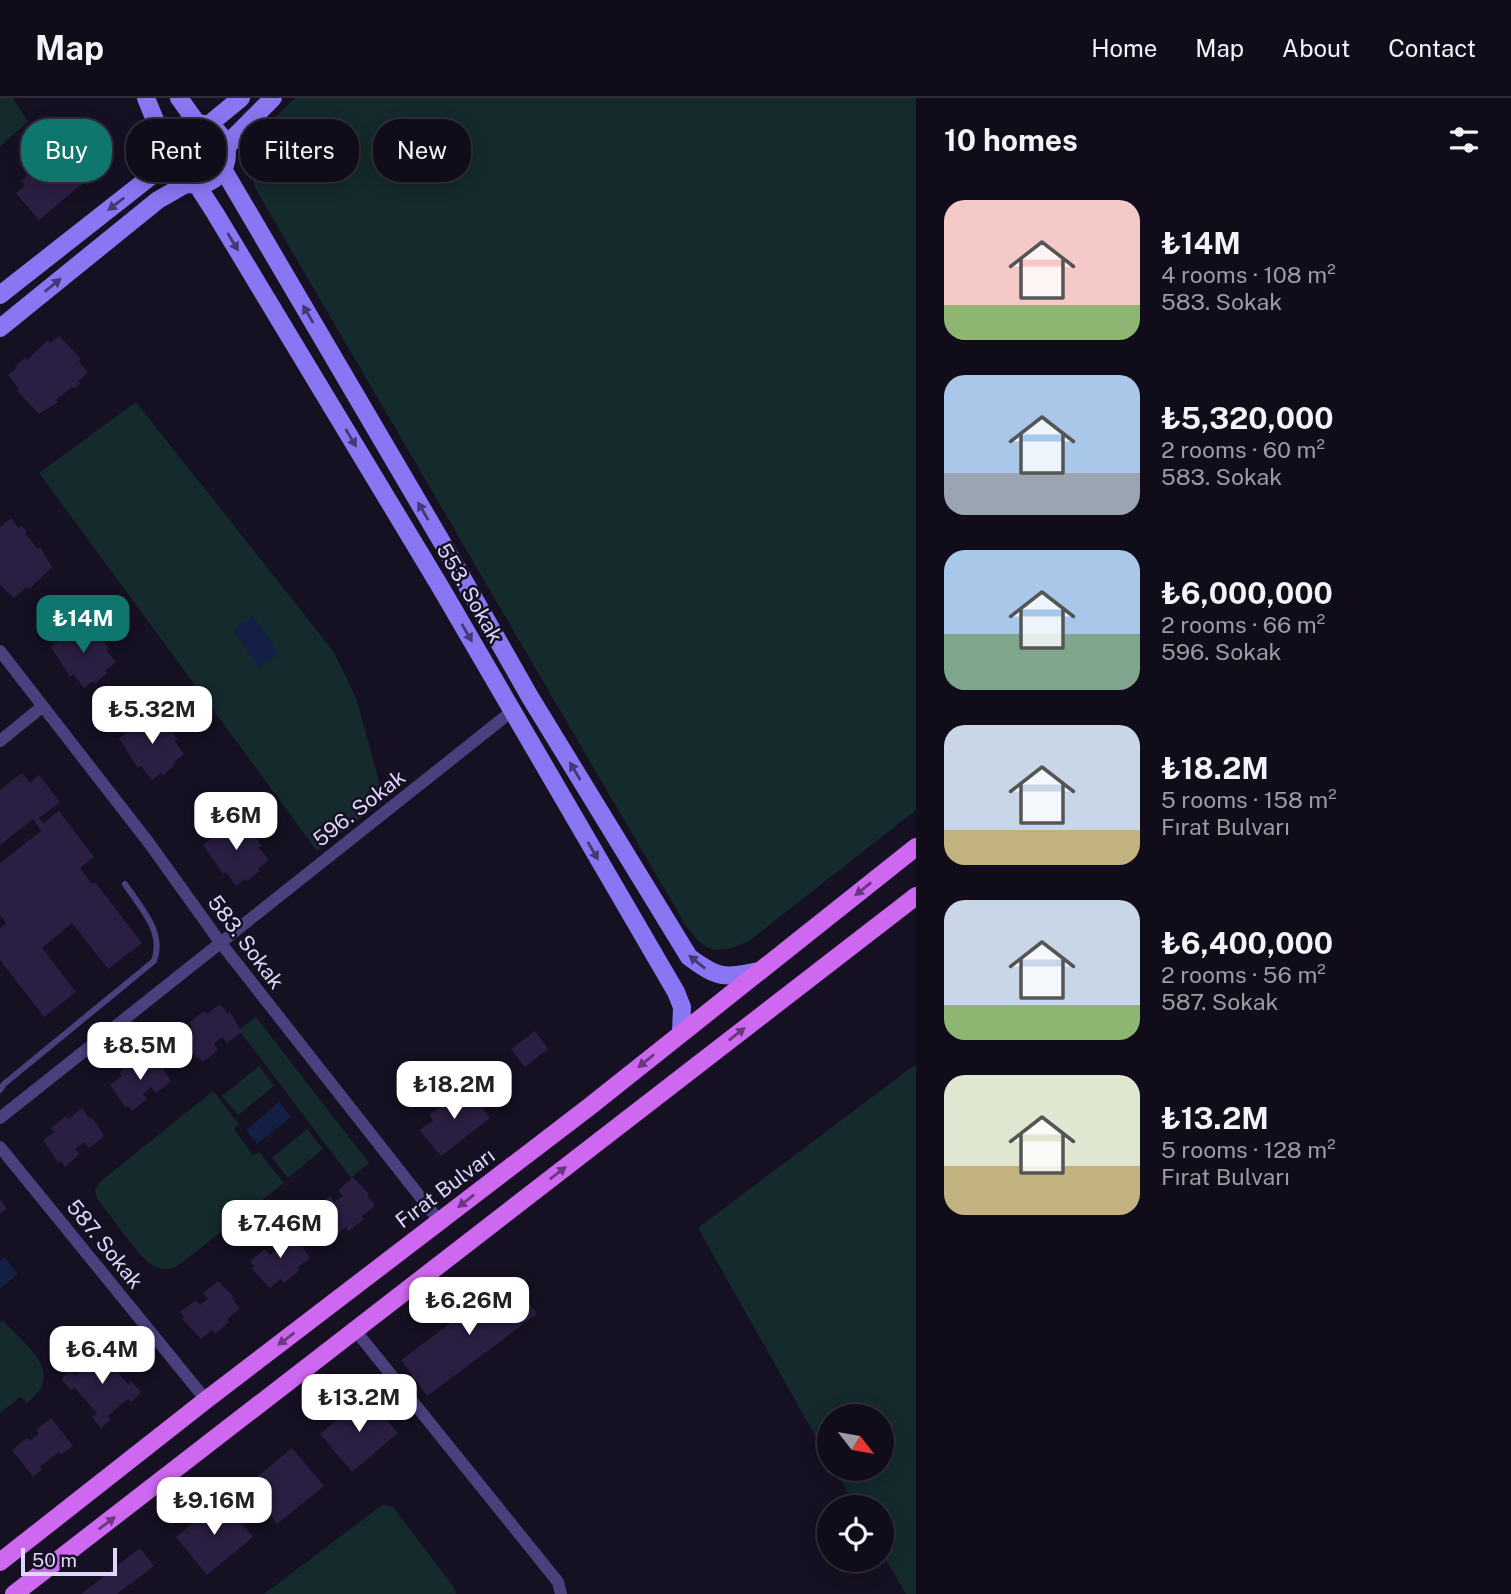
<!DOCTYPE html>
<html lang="en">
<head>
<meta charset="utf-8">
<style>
  :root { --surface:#100c1a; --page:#1e1a27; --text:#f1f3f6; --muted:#9c9ba2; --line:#302c39; --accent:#0f766e }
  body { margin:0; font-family:"Public Sans",sans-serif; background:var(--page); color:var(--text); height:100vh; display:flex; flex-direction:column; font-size:26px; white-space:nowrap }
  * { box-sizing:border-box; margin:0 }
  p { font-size:23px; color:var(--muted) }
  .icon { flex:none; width:38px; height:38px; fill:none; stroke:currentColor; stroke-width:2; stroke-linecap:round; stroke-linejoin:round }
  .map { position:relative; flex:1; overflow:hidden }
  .side { display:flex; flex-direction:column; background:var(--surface); width:595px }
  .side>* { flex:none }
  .guide { position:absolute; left:21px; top:21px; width:665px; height:63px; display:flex; gap:14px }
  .needle { width:46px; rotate:121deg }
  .tools { position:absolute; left:817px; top:1306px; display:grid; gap:14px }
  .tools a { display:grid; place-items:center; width:77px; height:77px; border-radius:50%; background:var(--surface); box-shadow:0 4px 18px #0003,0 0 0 2px var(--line); font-size:35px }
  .scale { position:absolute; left:21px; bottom:18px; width:96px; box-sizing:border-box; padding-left:7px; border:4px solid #dfd6fb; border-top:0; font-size:19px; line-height:24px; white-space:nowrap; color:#dfd6fb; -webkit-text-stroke:5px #161023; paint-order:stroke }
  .price { position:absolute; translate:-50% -60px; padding:0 16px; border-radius:14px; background:#fff; color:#222; font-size:23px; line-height:46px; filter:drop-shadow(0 2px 4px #0008) }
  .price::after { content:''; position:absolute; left:50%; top:42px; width:21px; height:16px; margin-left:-10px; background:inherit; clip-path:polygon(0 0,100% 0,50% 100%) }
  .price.current { background:var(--accent); color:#fff }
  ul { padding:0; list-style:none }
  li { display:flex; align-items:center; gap:21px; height:175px; padding:0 28px }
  li span { display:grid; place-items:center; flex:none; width:196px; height:140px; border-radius:21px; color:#555 }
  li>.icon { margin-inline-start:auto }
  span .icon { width:84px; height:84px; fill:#fffc; stroke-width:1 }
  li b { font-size:30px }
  h2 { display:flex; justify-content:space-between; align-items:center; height:84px; padding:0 28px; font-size:30px }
  .chip { padding:0 24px; border-radius:28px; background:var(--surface); box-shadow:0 4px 18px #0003,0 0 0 2px var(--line); font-size:24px; line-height:63px }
  .chip.current { background:var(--accent); color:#fff }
  header { display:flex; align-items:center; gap:42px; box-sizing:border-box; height:98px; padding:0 35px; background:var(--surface); border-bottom:2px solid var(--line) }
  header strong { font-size:33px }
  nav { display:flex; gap:38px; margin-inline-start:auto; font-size:24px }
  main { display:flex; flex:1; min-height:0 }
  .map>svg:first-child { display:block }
  .green { fill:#142a2c }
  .water { fill:#131f44 }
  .building { fill:#2a1e42 }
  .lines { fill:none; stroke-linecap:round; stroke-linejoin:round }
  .service { stroke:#4a407d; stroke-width:6 }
  .minor { stroke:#4a407d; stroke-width:12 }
  .secondary { stroke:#8976f2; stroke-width:18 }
  .primary { stroke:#cf68f0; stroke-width:18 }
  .oneway { fill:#443976 }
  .oneway2 { fill:#69387f }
  .labels { text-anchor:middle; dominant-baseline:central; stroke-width:5; stroke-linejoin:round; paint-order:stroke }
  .street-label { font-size:21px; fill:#dfd6fb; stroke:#161023 }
</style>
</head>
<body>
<header>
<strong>Map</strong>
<nav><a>Home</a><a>Map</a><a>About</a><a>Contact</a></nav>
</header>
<main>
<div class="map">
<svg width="916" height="1496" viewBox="0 0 916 1496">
  <rect width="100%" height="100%" fill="#161023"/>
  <!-- green -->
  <path class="green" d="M 0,0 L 13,0 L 28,24 L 0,48 Z
    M 295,0 L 916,0 L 916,712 L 749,843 C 717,857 707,856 686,828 L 255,90 L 247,60 L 264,30 Z
    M169 55a24 24 0 1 1 48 0a24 24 0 1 1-48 0Z
    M 136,304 L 334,554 L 357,602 L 384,702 L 317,753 L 39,375 Z
    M 256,919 L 369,1065 L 351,1080 L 239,932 Z
    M 916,966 L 916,1496 L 906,1496 L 882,1455 L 882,1409 L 856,1409 L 834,1370 L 882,1370 L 882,1318 L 830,1318 L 829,1362 L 698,1130 Z
    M 259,968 L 274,988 L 238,1017 L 222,998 Z
    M 213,993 L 239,1026 L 234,1031 L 253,1057 L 259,1054 L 284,1085 L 180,1166 C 171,1173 158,1172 149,1165 C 133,1151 111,1118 97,1100 L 95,1092 L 101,1083 Z
    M 307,1031 L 323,1051 L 288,1080 L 272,1060 Z
    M 3,1223 C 26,1248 67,1275 27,1305 L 21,1299 L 0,1315 L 0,1225 Z
    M 382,1407 L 393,1409 L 453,1488 L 456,1496 L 264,1496 Z"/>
  <!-- water -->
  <path class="water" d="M 253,518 L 279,556 L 259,570 L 233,532 Z
    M 279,1004 L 291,1019 L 257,1046 L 246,1032 Z
    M 4,1159 L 18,1176 L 0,1191 L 0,1163 Z"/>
  <!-- building -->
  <path class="building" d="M 61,60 L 82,86 L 39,122 L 16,95 L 25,88 L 21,83 L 31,74 L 40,85 L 47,80 L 40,71 L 47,65 L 50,68 Z
    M 59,238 L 81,261 L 78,262 L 88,275 L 78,283 L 81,285 L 74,291 L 72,289 L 56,302 L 58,304 L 39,316 L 17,293 L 19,291 L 8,277 L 17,270 L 15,268 L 25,260 L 27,262 L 48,242 L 50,245 Z
    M 11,420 L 19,430 L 21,427 L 27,434 L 25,436 L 38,451 L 40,449 L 52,469 L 29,491 L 27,489 L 14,500 L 0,487 L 0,429 Z
    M 84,524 L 95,537 L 98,535 L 109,550 L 106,552 L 116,564 L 105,573 L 107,575 L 95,586 L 93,583 L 84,590 L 73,576 L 70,579 L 51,549 L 60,541 L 58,539 L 71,528 L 75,532 Z
    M 152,616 L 163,629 L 166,626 L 178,641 L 174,643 L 184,656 L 174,664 L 175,667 L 163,677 L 161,675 L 152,682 L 141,668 L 138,670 L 119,640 L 129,633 L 126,630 L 140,619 L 143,623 Z
    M 22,675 L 30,685 L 39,677 L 60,704 L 39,720 L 43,725 L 59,713 L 94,759 L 80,770 L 92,786 L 95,784 L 142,845 L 108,871 L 72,825 L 42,850 L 76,894 L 44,919 L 0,862 L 0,830 L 6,825 L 0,817 L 0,765 L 41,733 L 33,721 L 0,747 L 0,692 Z
    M 237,722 L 247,735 L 250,732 L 262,748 L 258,749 L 269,762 L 258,771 L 260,773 L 247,783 L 245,781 L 236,788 L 226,774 L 223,776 L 203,747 L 213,739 L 211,736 L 224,726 L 227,729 Z
    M 220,906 L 228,916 L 230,914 L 242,934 L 227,945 L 222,939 L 214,946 L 218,952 L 203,964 L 198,959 L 196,960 L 181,937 L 192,929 L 189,925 L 204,913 L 207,916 Z
    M 535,933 L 548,951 L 525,969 L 511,951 Z
    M 149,955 L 157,966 L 159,964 L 171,983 L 156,995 L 151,989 L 143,996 L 147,1001 L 132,1013 L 128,1008 L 126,1010 L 110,987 L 122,978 L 119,975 L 134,963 L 136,966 Z
    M 466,987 L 490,1020 L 441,1058 L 419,1032 L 433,1023 L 429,1017 Z
    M 82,1010 L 90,1021 L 92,1019 L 104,1038 L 89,1050 L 84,1044 L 75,1051 L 80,1056 L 65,1069 L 61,1063 L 58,1065 L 43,1042 L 54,1034 L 51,1030 L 66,1018 L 69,1021 Z
    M 353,1079 L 369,1096 L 367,1097 L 375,1108 L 362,1118 L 364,1121 L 349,1133 L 346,1129 L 335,1138 L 316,1118 L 319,1116 L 314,1111 L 330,1098 L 334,1104 L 343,1098 L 338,1092 Z
    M 0,1101 L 7,1111 L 0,1116 Z
    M 288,1132 L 293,1138 L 295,1137 L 310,1160 L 297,1170 L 299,1173 L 284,1185 L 281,1181 L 270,1190 L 251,1170 L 254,1168 L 250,1163 L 265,1151 L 270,1157 L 278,1150 L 273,1144 Z
    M 511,1180 L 537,1216 L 427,1298 L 401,1262 Z
    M 218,1183 L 234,1199 L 232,1200 L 240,1211 L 227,1221 L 229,1224 L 215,1236 L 212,1232 L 201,1241 L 182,1221 L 184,1219 L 180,1214 L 196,1202 L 200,1207 L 208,1201 L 203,1195 Z
    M 102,1246 L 111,1256 L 105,1260 L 128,1286 L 131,1283 L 141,1294 L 131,1304 L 128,1301 L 108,1318 L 111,1321 L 101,1330 L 92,1319 L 97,1315 L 74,1289 L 71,1292 L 61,1281 L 70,1273 L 75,1278 L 94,1261 L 90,1256 Z
    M 366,1297 L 398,1335 L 352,1374 L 320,1336 Z
    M 51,1320 L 73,1348 L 61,1357 L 59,1354 L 40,1369 L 42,1372 L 33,1379 L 12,1352 L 27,1340 L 30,1343 L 39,1336 L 36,1332 Z
    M 292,1350 L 324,1388 L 277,1426 L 246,1388 Z
    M 222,1401 L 253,1439 L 207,1477 L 176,1439 Z
    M 140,1450 L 154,1468 L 117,1496 L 81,1496 Z"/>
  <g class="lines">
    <!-- service -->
    <path class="service" d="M 0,992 L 4,986 L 154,863 C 165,834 140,809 125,786"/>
    <!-- minor -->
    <path class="minor" d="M 0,553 L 149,745 L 220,844 L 440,1124
      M 0,643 L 43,608
      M 0,1020 L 511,614
      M 0,1049 L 206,1302
      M 355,1232 L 558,1484 L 561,1496"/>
    <!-- secondary -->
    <path class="secondary" d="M 146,0 L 166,49
      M 179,0 L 197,25
      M165 56a31 31 0 1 1 62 0a31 31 0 1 1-62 0Z
      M 207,28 L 241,0
      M 226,51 L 236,37 L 273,0
      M 223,71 L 450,458 L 530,599 L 689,859 C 719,881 723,880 760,873
      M 197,87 L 215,115 L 438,485 L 676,894 L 682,909 L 681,935
      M 0,197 L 150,79 L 165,60
      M 0,230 L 158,102 L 186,86"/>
    <!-- primary -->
    <path class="primary" d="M 0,1464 L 206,1302 L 589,1009 L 916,749
      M 14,1496 L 916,798"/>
  </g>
  <!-- one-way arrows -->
  <defs><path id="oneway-solid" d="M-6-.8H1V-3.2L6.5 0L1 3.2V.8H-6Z" transform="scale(1.75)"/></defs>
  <g class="oneway">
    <use href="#oneway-solid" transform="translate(116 106) rotate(142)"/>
    <use href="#oneway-solid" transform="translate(233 144) rotate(59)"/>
    <use href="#oneway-solid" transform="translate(53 187) rotate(-39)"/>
    <use href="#oneway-solid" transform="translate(308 216) rotate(-120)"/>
    <use href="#oneway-solid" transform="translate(351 340) rotate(59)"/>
    <use href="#oneway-solid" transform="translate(423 413) rotate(-120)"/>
    <use href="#oneway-solid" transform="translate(467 535) rotate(60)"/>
    <use href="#oneway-solid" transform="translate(575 673) rotate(-121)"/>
    <use href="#oneway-solid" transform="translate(593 753) rotate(60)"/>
    <use href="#oneway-solid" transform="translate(697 864) rotate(-141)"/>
  </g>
  <g class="oneway2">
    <use href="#oneway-solid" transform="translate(863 791) rotate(141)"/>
    <use href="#oneway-solid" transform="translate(737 936) rotate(-38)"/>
    <use href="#oneway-solid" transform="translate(646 963) rotate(141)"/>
    <use href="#oneway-solid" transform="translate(558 1075) rotate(-38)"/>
    <use href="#oneway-solid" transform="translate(466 1103) rotate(142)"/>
    <use href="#oneway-solid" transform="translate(286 1241) rotate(143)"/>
    <use href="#oneway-solid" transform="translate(107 1425) rotate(-37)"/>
  </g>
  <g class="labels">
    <!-- street labels -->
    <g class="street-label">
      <text transform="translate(470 495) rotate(60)">553. Sokak</text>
      <text transform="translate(359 710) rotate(-38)">596. Sokak</text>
      <text transform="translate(246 844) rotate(53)">583. Sokak</text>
      <text transform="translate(445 1090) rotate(-37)">Fırat Bulvarı</text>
      <text transform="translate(105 1146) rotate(51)">587. Sokak</text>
    </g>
  </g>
</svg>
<div class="tools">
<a><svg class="needle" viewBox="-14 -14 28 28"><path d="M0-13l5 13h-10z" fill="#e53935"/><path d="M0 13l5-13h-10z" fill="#9c9ba2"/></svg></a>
<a><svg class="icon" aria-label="locate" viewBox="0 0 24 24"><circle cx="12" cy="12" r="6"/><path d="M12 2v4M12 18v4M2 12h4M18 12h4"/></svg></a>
</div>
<div class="scale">50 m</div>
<b class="price current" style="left:83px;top:557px">₺14M</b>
<b class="price" style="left:152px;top:648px">₺5.32M</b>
<b class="price" style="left:236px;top:754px">₺6M</b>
<b class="price" style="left:140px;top:984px">₺8.5M</b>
<b class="price" style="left:454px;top:1023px">₺18.2M</b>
<b class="price" style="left:280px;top:1162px">₺7.46M</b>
<b class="price" style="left:469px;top:1239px">₺6.26M</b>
<b class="price" style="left:102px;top:1288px">₺6.4M</b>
<b class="price" style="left:359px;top:1336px">₺13.2M</b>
<b class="price" style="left:214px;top:1439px">₺9.16M</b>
<div class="guide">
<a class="chip current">Buy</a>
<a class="chip">Rent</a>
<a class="chip">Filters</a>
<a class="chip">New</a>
</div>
</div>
<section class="side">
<h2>10 homes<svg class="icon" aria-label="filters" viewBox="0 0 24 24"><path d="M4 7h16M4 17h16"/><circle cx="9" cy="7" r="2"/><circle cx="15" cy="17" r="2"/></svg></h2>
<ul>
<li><span style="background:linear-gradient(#f6c9c9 75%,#8fb573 0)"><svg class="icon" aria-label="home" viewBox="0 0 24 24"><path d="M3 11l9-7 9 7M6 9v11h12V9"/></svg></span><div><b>₺14M</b><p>4 rooms · 108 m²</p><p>583. Sokak</p></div></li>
<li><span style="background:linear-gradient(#a9c7e8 70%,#9aa5b1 0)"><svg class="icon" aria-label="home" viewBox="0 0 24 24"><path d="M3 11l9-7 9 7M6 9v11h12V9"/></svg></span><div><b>₺5,320,000</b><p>2 rooms · 60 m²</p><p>583. Sokak</p></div></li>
<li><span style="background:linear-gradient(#a9c7e8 60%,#7fa58c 0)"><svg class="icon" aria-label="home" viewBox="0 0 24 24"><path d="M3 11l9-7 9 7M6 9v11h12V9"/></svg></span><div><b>₺6,000,000</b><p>2 rooms · 66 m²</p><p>596. Sokak</p></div></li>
<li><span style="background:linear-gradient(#c9d6e8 75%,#c2b280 0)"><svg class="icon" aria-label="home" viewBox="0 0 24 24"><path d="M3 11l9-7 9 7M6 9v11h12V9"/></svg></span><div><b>₺18.2M</b><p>5 rooms · 158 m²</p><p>Fırat Bulvarı</p></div></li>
<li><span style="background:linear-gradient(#c9d6e8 75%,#8fb573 0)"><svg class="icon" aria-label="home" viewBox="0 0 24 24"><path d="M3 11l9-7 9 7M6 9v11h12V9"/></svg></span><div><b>₺6,400,000</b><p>2 rooms · 56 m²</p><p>587. Sokak</p></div></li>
<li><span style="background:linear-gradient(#dfe7d0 65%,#c2b280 0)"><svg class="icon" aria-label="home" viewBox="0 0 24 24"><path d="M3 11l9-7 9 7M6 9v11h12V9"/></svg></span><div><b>₺13.2M</b><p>5 rooms · 128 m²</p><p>Fırat Bulvarı</p></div></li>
</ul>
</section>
</main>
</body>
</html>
